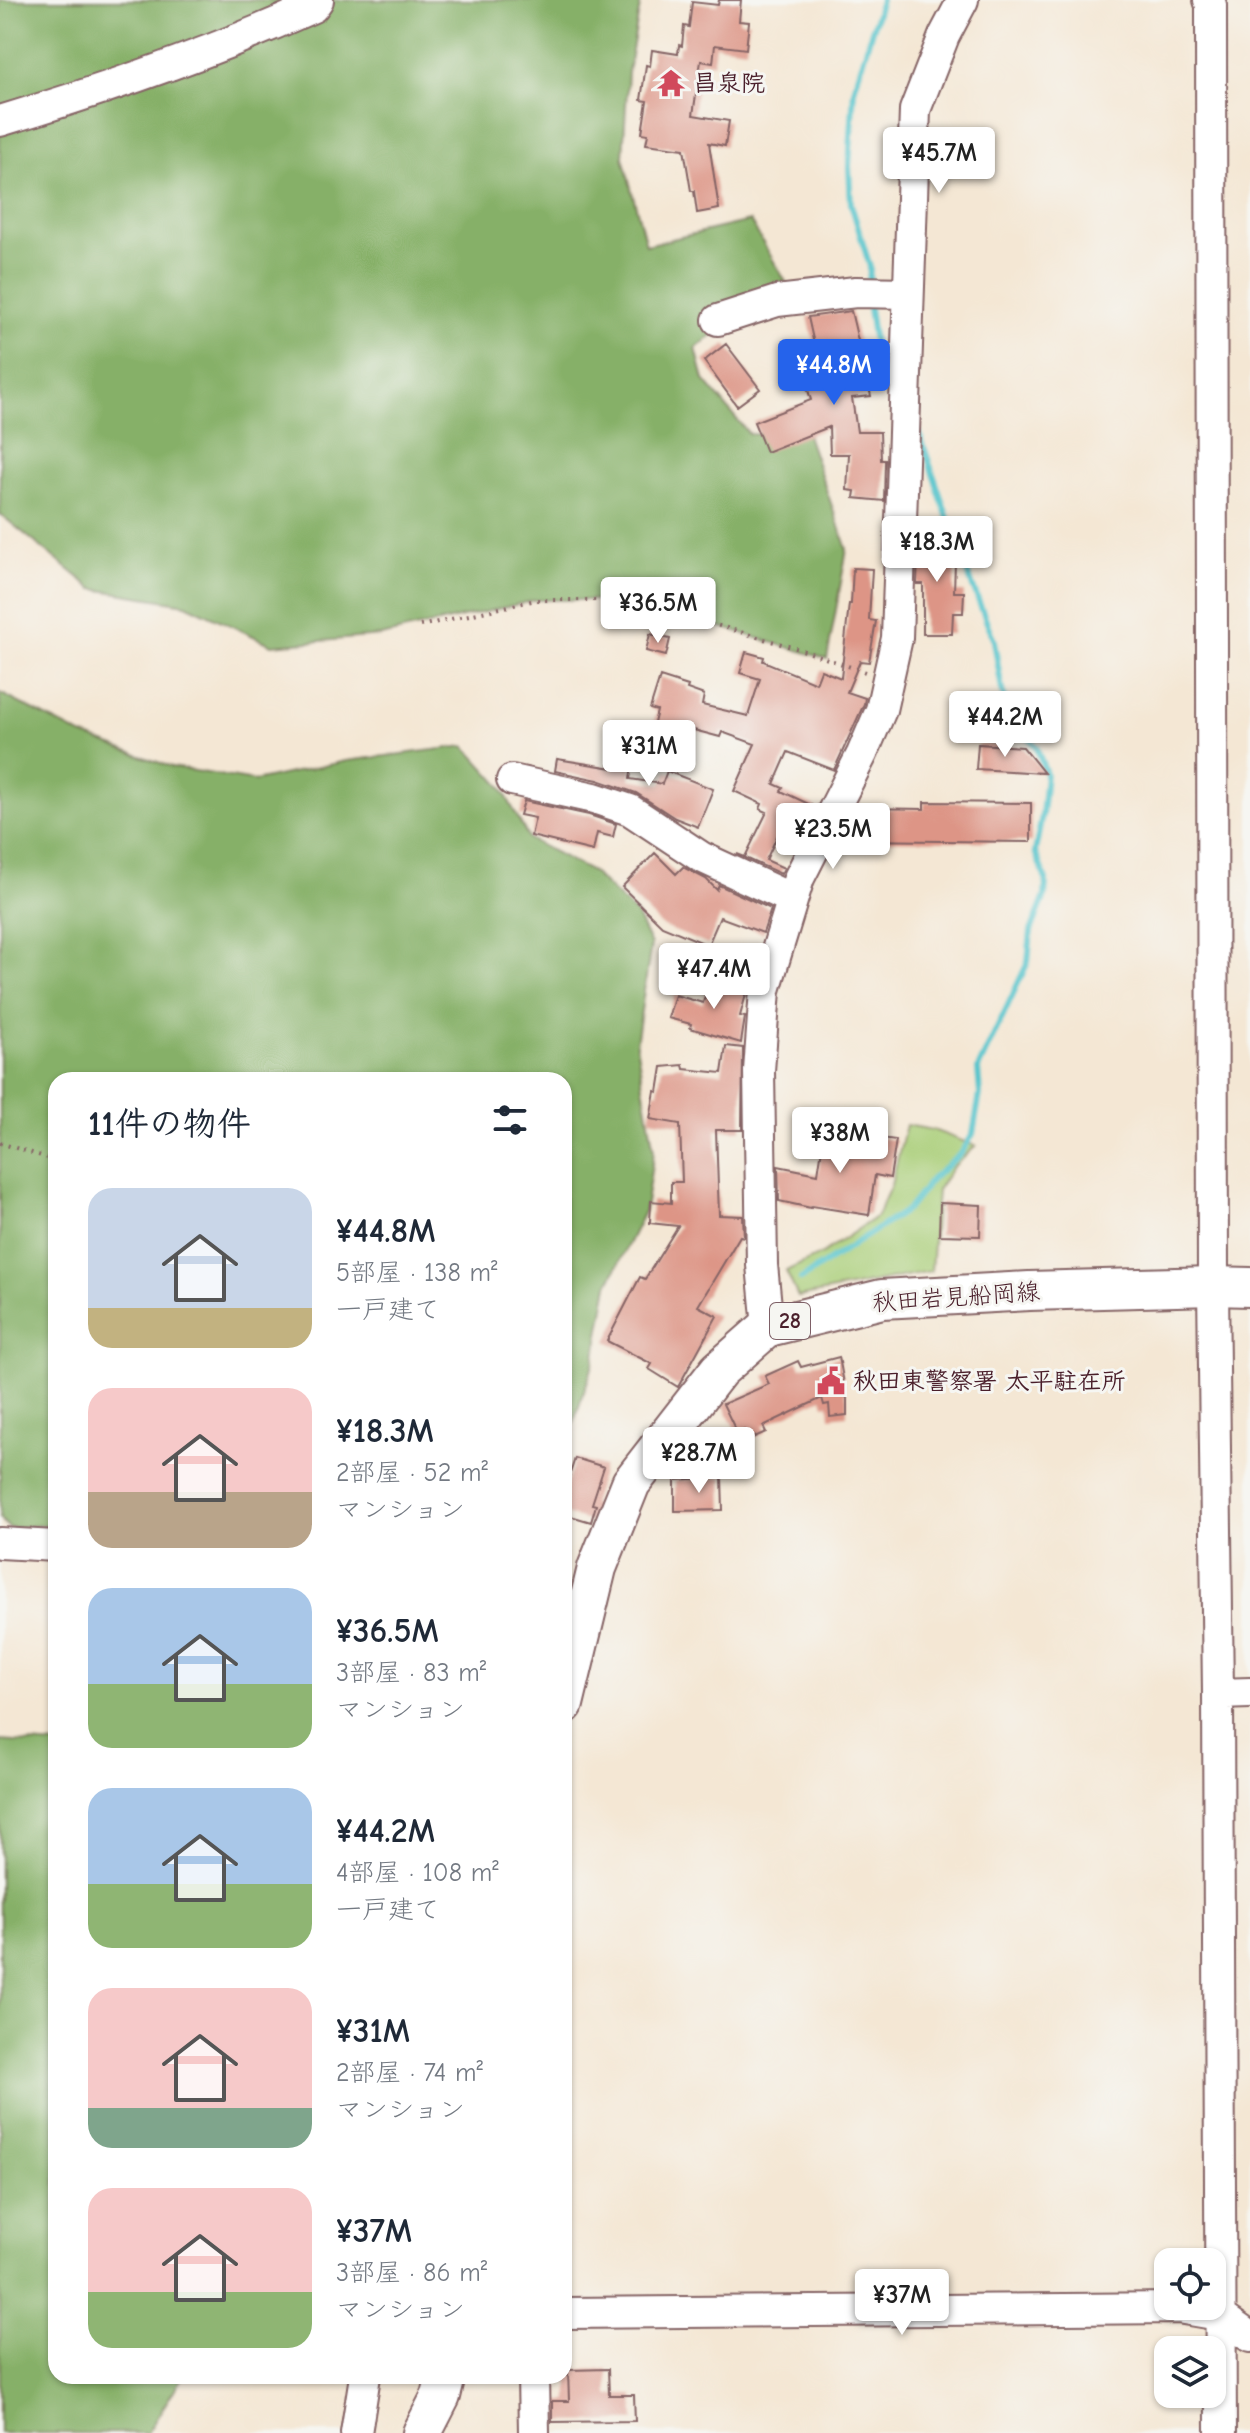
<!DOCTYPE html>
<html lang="ja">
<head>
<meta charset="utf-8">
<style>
  :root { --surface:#fff; --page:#f6f6f7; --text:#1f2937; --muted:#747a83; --accent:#2563eb }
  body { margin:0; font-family:"Comic Neue","Klee One",sans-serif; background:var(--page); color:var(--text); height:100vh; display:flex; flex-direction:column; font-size:30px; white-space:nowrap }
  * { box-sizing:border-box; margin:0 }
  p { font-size:26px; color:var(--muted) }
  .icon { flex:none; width:44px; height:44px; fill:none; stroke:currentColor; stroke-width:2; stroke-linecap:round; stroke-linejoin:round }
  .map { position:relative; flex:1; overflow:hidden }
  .details { position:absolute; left:48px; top:1072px; width:524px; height:1312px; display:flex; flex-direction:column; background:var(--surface); border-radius:24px; box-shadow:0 2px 6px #0004 }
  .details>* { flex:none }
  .controls { position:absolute; left:1154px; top:2248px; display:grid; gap:16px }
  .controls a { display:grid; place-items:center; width:72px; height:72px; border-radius:16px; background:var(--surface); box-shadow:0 2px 6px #0004; font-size:40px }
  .price { position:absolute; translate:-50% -68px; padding:0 18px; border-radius:8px; background:#fff; color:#222; font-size:26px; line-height:52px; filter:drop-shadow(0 2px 4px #0008) }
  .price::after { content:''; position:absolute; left:50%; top:48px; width:24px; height:18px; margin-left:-12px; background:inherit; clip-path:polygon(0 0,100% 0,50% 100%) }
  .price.active { background:var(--accent); color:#fff }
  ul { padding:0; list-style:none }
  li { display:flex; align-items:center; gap:24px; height:200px; padding:0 40px }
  li span { display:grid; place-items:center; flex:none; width:224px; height:160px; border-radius:24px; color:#555 }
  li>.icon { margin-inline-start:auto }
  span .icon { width:96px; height:96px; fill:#fffc; stroke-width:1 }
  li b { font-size:34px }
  h2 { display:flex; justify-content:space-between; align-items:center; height:96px; padding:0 40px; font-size:34px }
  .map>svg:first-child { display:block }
  .green { fill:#a8cd76; stroke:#797650; stroke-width:2 }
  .forest { fill:#86b067; stroke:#686849; stroke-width:2 }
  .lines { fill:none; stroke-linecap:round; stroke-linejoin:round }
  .stream { stroke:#58c5cc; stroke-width:6 }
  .building { fill:#dd9586 }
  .minor-casing { stroke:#866566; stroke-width:34 }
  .major-casing { stroke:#866566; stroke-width:42 }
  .path { stroke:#866566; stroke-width:4; stroke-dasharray:2 6; stroke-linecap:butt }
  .minor { stroke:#fff; stroke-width:30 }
  .major { stroke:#fff; stroke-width:38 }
  .labels { text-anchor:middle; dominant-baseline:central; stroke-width:6; stroke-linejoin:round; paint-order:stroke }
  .shield { fill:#f6f6f2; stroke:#7e6067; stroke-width:2 }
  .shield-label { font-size:22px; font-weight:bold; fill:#4a1f2b }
  .poi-label { font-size:24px; font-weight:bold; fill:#4a1f2b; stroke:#f6f6f2; text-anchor:start }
  .street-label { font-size:24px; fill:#4a1f2b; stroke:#f6f6f2 }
</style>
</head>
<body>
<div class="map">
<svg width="1250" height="2433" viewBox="0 0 1250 2433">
  <rect width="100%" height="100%" fill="#f6f6f2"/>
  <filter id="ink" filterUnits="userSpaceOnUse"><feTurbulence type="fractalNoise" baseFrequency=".0125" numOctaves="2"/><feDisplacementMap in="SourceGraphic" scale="16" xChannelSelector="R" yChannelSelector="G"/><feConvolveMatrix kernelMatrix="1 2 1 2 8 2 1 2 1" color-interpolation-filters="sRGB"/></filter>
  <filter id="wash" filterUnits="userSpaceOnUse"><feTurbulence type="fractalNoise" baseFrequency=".006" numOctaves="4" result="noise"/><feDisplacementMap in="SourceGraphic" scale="32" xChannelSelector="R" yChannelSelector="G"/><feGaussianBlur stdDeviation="1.8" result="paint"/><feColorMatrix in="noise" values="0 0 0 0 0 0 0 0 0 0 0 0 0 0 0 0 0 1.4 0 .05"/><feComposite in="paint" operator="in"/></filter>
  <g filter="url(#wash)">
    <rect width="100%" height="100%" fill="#f4e7d4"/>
    <!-- green -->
    <path class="green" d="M 906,1125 L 933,1130 L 976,1146 L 953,1167 L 937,1190 L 931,1271 L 798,1297 L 786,1271 L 822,1254 L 877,1216 L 891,1185 Z"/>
    <!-- forest -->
    <path class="forest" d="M 0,0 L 641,0 L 628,72 L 623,157 L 646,245 L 750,221 L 786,282 L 696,348 L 704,380 L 749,434 L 807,435 L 847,549 L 827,659 L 724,628 L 605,600 L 536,600 L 381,636 L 272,645 L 186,604 L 93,589 L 0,514 Z
      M 0,693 L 81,735 L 172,767 L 254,781 L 346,761 L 465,746 L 501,786 L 529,839 L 592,872 L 636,914 L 651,945 L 636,1044 L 654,1151 L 645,1210 L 608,1285 L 594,1362 L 564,1451 L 564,1080 L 56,1080 L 56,1524 L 9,1528 L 0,1519 Z
      M 0,1741 L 56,1745 L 56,2376 L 183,2376 L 147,2433 L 0,2433 Z"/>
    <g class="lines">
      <!-- stream -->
      <path class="stream" d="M 869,285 L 870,267 L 851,204 L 849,166 L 854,90 L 881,0
        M 868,301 L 874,344 L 894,384
        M 801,1279 L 908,1209 L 931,1180 L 962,1152 L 973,1134 L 980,1094 L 978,1069 L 1028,962 L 1031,931 L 1045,896 L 1046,880 L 1035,852 L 1042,815 L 1046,774 L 1036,746 L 1012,720 L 1002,690 L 994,641 L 958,548 L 922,441 L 915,426"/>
    </g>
    <g id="blocks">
      <!-- building -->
      <path class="building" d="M 719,0 L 741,0 L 739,21 L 749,22 L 746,49 L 715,45 L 713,63 L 701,61 L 693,115 L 729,121 L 725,146 L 709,143 L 719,209 L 697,213 L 694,191 L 691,191 L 684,149 L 646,144 L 648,134 L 642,133 L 647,101 L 641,100 L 646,65 L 650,66 L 652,50 L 678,54 L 679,45 L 682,46 L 684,26 L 689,27 L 692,2 L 718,5 Z
        M 851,311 L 871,396 L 852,398 L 857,432 L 880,432 L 881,460 L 885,460 L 884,501 L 854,498 L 855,491 L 847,490 L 849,454 L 830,454 L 829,427 L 766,452 L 754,422 L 811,400 L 804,377 L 820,371 L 808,317 Z
        M 726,344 L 760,389 L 737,406 L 704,361 Z
        M 919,525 L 938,525 L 938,540 L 943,540 L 943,562 L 955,562 L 954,592 L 964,592 L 963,613 L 953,613 L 952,634 L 923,634 L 923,584 L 917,584 Z
        M 853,568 L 872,569 L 869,620 L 876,621 L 869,662 L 860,661 L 847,692 L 865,698 L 864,704 L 834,770 L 788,752 L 774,784 L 783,788 L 781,791 L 815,807 L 806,824 L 794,818 L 792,822 L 785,819 L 766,860 L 784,868 L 781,874 L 737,854 L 745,857 L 767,812 L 760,809 L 762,804 L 734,791 L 755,744 L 722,732 L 720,737 L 675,725 L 671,740 L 651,735 L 657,711 L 650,709 L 660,677 L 688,686 L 687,689 L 704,695 L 702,705 L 748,716 L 760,679 L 740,673 L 746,652 L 764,657 L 763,661 L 816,683 L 821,670 L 841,678 L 849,604 L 851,604 Z
        M 650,634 L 670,639 L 666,656 L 646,651 Z
        M 978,744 L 1023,747 L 1044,773 L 976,769 Z
        M 615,756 L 633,759 L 630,779 L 662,784 L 667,771 L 713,789 L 698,827 L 675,818 L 636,793 L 598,780 L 555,771 L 557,759 L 613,768 Z
        M 524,801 L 589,815 L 616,824 L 613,837 L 597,833 L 593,851 L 531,836 L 535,818 L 520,815 Z
        M 924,802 L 1031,803 L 1031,842 L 857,840 L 842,833 L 857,804 L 864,808 L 924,809 Z
        M 655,853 L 676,874 L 683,867 L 706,879 L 717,890 L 719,885 L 771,909 L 763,933 L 720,917 L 708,945 L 662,926 L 622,887 Z
        M 710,979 L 747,991 L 740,1016 L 745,1017 L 741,1043 L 690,1028 L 691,1024 L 668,1018 L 675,995 L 703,1003 Z
        M 726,1046 L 743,1048 L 742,1130 L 716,1130 L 719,1215 L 743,1216 L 744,1237 L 740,1236 L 698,1306 L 717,1316 L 678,1387 L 649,1369 L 652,1364 L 607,1341 L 640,1277 L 645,1279 L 678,1226 L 650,1223 L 651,1201 L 671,1203 L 671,1182 L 682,1182 L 680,1124 L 650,1119 L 655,1091 L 658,1092 L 662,1067 L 683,1065 L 684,1069 L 722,1073 Z
        M 824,1135 L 859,1141 L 860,1135 L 896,1140 L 890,1178 L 875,1175 L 869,1215 L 812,1206 L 811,1208 L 779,1201 L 778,1166 L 818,1174 Z
        M 940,1203 L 981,1205 L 980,1236 L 939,1235 Z
        M 839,1357 L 847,1399 L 847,1415 L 830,1417 L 829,1404 L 824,1405 L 822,1398 L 763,1426 L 766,1432 L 748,1440 L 744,1430 L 737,1433 L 723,1404 L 769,1384 L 765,1376 L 798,1361 L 801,1367 Z
        M 575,1458 L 604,1467 L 592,1504 L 596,1505 L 591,1522 L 564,1514 L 564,1493 Z
        M 722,1477 L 723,1510 L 675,1511 L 675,1480 Z
        M 608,2369 L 609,2395 L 634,2395 L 635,2421 L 552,2422 L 552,2401 L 569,2401 L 568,2370 Z"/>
    </g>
  </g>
  <g filter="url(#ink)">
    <use href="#blocks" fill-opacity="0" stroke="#866566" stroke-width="2"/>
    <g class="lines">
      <defs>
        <path id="minor" d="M 1209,0 L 1211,5 L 1213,1286 L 1218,1694 L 1221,2433
          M 0,121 C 107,89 211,53 313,7 L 318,0
          M 718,320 L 777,301 L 856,292 L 908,293
          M 512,780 L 594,798 L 630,810 L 701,857 L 792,899
          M 768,1327 L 762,1265 L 759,1071 L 765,990 L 799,878 L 862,754 L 881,710 L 897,638 L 915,110 L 944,36 L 963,0
          M 0,1543 L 56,1546
          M 1218,1694 L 1250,1693
          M 564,2313 L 1178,2308 L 1219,2315 L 1250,2337
          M 533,2376 L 534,2433
          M 356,2433 L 365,2376"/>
        <path id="major" d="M 564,1704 L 597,1568 L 631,1483 L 719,1370 L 768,1327 L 882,1299 L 1029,1291 L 1213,1286 L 1250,1287
          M 422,2433 L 441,2396 L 446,2376"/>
      </defs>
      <!-- minor casing -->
      <use href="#minor" class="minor-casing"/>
      <!-- major casing -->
      <use href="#major" class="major-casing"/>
      <!-- path -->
      <path class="path" d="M 420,626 L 536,600 L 605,600 L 682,615 L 802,650 L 865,672
        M 0,1143 L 51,1159 L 56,1163"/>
      <!-- minor -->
      <use href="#minor" class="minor"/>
      <!-- major -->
      <use href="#major" class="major"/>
    </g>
  </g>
  <!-- icons -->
  <defs>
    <symbol id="temple-bare" viewBox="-9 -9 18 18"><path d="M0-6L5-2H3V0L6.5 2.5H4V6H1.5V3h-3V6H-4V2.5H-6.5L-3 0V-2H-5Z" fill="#d1495b" stroke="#f6f6f2" stroke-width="2.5" paint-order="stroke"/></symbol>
    <symbol id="civic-bare" viewBox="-9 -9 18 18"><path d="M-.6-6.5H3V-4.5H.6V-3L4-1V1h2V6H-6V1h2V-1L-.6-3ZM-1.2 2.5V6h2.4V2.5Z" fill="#d1495b" stroke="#f6f6f2" stroke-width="2.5" paint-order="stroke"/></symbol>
  </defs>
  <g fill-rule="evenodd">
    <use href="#temple-bare" x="651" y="63" width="40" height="40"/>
    <use href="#civic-bare" x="811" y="1361" width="40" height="40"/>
  </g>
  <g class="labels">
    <!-- shield labels -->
    <rect class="shield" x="770" y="1303" width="40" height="36" rx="6"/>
    <g class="shield-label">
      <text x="790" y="1321">28</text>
    </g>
    <!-- poi labels -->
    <g class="poi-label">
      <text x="693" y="83">昌泉院</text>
      <text x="853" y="1381">秋田東警察署 太平駐在所</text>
    </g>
    <!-- street labels -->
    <g class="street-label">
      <text transform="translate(956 1297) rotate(-4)">秋田岩見船岡線</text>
    </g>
  </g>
</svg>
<div class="controls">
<a><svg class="icon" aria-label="locate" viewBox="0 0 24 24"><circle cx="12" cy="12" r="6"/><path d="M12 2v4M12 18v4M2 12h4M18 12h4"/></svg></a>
<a><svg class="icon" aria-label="layers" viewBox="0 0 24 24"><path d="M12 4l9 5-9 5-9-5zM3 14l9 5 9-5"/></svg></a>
</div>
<b class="price" style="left:939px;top:195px">¥45.7M</b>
<b class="price active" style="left:834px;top:407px">¥44.8M</b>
<b class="price" style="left:937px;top:584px">¥18.3M</b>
<b class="price" style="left:658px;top:645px">¥36.5M</b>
<b class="price" style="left:1005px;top:759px">¥44.2M</b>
<b class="price" style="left:649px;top:788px">¥31M</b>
<b class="price" style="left:833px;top:871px">¥23.5M</b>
<b class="price" style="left:714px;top:1011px">¥47.4M</b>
<b class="price" style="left:840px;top:1175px">¥38M</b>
<b class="price" style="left:699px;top:1495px">¥28.7M</b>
<b class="price" style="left:902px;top:2337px">¥37M</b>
<section class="details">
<h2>11件の物件<svg class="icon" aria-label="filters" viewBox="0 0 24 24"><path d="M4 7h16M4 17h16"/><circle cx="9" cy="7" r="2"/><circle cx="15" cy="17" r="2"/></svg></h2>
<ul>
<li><span style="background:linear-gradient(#c9d6e8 75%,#c2b280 0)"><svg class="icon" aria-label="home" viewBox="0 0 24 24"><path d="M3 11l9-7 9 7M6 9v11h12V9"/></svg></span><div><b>¥44.8M</b><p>5部屋 · 138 m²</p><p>一戸建て</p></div></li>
<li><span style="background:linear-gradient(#f6c9c9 65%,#b9a48a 0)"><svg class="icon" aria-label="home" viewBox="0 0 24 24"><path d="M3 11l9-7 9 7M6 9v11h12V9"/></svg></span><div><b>¥18.3M</b><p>2部屋 · 52 m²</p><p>マンション</p></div></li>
<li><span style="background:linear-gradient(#a9c7e8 60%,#8fb573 0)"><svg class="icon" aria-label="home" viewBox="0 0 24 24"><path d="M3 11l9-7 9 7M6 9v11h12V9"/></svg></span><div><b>¥36.5M</b><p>3部屋 · 83 m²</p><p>マンション</p></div></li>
<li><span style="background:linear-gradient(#a9c7e8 60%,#8fb573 0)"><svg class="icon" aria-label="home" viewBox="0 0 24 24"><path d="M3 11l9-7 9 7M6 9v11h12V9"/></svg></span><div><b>¥44.2M</b><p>4部屋 · 108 m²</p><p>一戸建て</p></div></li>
<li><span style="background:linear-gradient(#f6c9c9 75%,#7fa58c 0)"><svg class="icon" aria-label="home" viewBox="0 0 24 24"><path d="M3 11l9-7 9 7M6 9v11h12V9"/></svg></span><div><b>¥31M</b><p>2部屋 · 74 m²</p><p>マンション</p></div></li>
<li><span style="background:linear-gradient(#f6c9c9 65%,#8fb573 0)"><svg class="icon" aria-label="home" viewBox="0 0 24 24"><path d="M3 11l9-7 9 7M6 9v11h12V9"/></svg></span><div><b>¥37M</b><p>3部屋 · 86 m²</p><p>マンション</p></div></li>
</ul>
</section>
</div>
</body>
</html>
